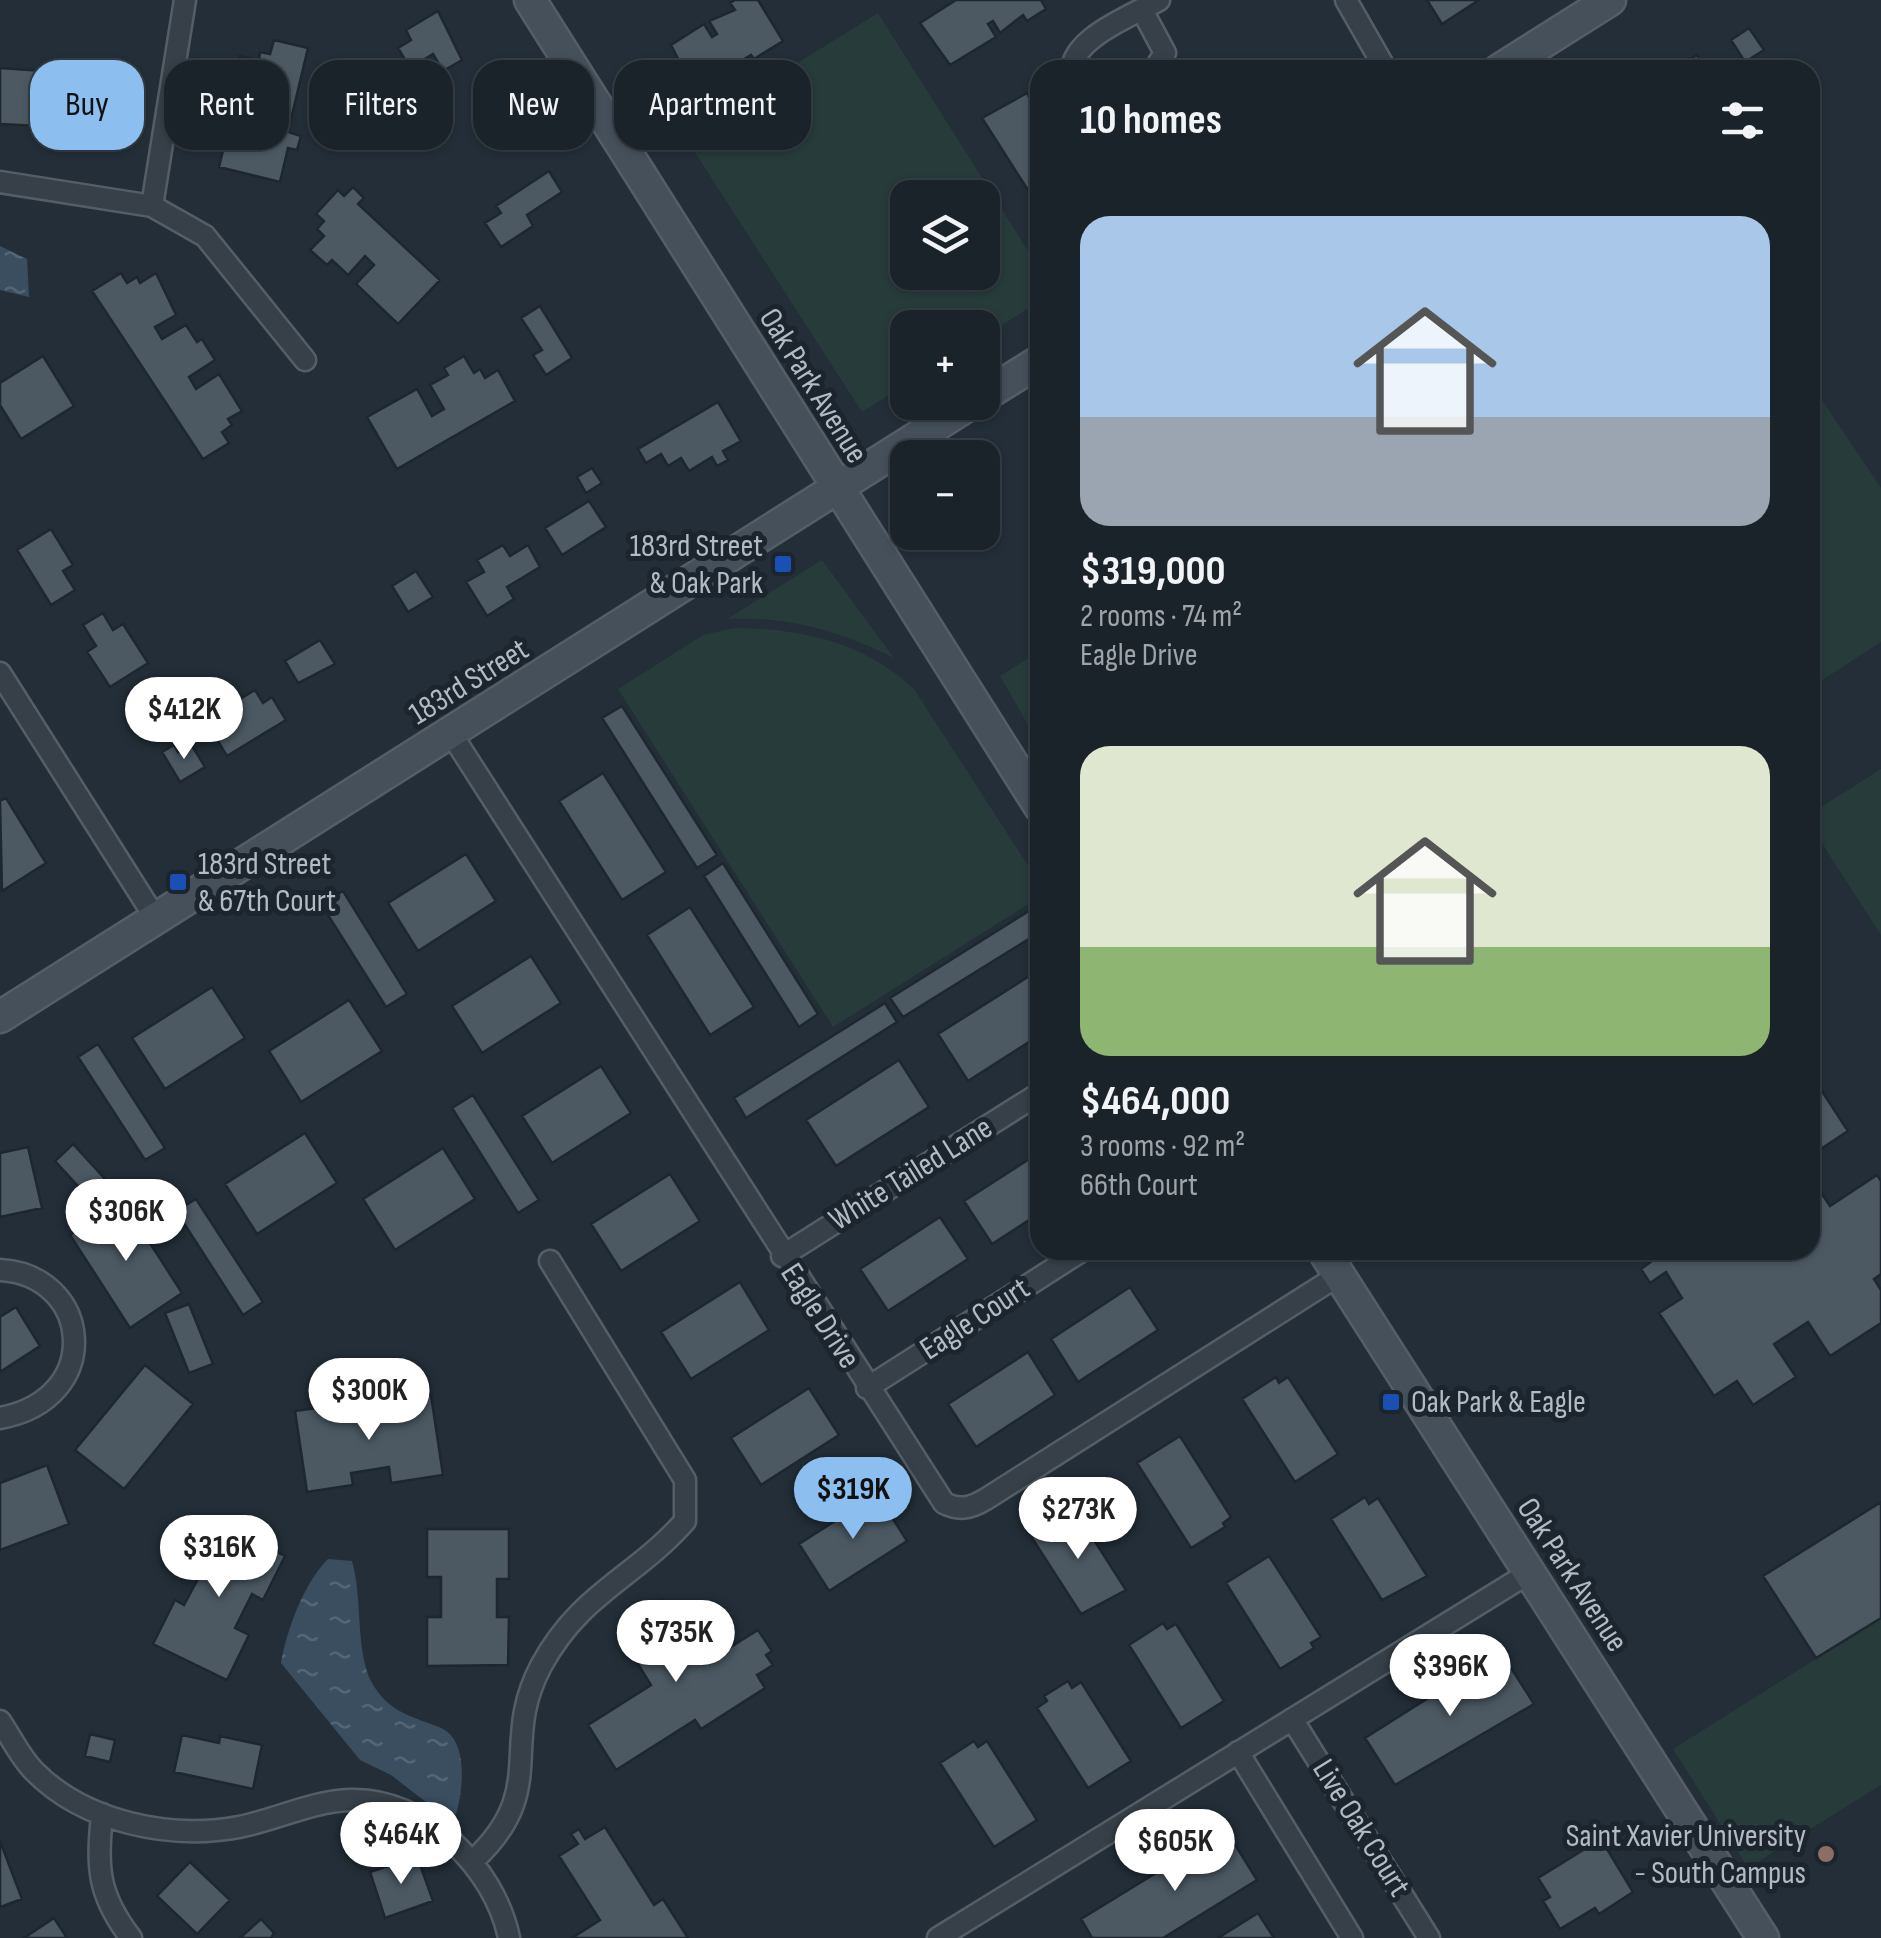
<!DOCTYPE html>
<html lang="en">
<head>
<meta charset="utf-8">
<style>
  :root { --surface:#1a222a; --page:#232a32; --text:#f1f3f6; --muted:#9fa4a8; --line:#383f47; --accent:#8cbeef }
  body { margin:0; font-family:"Sofia Sans Condensed",sans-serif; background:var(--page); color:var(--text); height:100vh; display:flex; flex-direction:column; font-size:38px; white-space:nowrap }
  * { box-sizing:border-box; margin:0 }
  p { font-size:32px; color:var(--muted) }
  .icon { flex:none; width:55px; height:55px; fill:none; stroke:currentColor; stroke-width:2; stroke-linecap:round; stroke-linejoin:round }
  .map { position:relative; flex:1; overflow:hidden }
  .drawer { position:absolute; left:1030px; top:60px; width:790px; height:1200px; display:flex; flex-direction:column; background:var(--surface); border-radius:30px; box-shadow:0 2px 8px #0004,0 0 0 2px var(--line) }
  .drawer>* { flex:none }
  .hud { position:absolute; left:30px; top:60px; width:850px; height:90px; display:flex; gap:20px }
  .fabs { position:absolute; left:890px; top:180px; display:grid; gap:20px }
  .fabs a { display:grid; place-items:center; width:110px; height:110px; border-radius:20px; background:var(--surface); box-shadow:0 2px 8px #0004,0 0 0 2px var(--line); font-size:50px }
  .price { position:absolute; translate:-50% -85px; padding:0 22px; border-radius:35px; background:#fff; color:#222; font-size:32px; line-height:65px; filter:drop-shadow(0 2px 5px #0008) }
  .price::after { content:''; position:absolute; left:50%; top:60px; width:30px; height:22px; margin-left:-15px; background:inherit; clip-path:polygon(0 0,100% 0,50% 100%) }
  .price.active { background:var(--accent); color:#111 }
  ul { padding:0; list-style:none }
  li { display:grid; align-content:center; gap:20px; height:530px; padding:0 50px }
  li span { display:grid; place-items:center; height:310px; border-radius:30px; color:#555 }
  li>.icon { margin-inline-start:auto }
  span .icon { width:180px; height:180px; fill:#fffc; stroke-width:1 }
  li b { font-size:42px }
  h2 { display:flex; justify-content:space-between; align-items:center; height:120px; padding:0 50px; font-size:42px }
  .tag { padding:0 35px; border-radius:30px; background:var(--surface); box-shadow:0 2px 8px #0004,0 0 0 2px var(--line); font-size:35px; line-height:90px }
  .tag.active { background:var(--accent); color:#111 }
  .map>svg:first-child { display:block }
  .green { fill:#263b3a; fill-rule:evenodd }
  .water { fill:url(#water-ripples) }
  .building { fill:#4c5963; stroke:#1e272f; stroke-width:2.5 }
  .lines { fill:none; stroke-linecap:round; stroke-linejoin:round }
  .street-casing { stroke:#555e66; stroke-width:25 }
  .secondary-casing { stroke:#555e66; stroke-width:35 }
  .street { stroke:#374048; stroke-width:20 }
  .secondary { stroke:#45505b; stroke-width:30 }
  .transit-dot { fill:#1a4fb4; stroke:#1c252d; stroke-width:4 }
  .education-dot { fill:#8d6e63; stroke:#1c252d; stroke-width:4 }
  .labels { text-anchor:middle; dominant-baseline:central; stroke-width:10; stroke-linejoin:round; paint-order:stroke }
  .street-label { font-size:32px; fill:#b2bbc4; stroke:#1c252d }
  .poi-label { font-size:32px; fill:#b2bbc4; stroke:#1c252d; text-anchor:end }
</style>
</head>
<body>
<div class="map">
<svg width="1881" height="1938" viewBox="0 0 1881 1938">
  <defs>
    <pattern id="water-ripples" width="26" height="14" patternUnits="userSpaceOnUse" patternTransform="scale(2.5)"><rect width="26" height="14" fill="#3a4e60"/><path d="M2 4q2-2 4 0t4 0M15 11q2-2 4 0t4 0" fill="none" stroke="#546675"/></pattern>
  </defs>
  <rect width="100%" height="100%" fill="#232e38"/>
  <!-- green -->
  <path class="green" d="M 878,13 L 1040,270 L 1040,301 L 983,337 L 982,328 L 908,328 L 907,384 L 862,412 L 683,134 ZM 908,198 L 982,198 L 982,272 L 908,272 Z
    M 1810,366 L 1812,385 L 1881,488 L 1881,642 L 1810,688 Z
    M 822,560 L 894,658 C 840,631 788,616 727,619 Z
    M 734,628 C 800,628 865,642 914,689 L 1040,884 L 1040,897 L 833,1027 L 618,689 L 703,635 Z
    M 1040,651 L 1040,746 L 1000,676 Z
    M 1881,769 L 1881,935 L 1810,825 L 1810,814 Z
    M 1881,1618 L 1881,1785 L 1748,1868 L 1673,1749 Z"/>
  <!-- water -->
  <path class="water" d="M 0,246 L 27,259 L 29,297 L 0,290 Z
    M 328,1559 L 352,1561 C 363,1600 355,1652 372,1683 C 389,1713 412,1716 441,1728 C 469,1740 463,1791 456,1814 L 440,1813 L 391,1775 L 360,1760 L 281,1663 C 287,1629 304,1583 328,1559 Z"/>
  <!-- building -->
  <path class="building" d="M 735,0 L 758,0 L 783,41 L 754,59 L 751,55 L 694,90 L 671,45 L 704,24 L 712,37 L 717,34 L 709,21 L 735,10 L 730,3 Z
    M 956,0 L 1041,0 L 1046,9 L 1027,21 L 1023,15 L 1000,33 L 993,21 L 988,24 L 996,37 L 950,65 L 920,23 Z
    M 1427,0 L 1479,0 L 1442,24 Z
    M 438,11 L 462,60 L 443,71 L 433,54 L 410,68 L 398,48 L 411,40 L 406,30 Z
    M 1749,28 L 1764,50 L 1745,62 L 1731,40 Z
    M 274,40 L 308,48 L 288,132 L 301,136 L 297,150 L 288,148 L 280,182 L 219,167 L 232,113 L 258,120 L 262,106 L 236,100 L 240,56 L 259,60 L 260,52 L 270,54 Z
    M 1697,55 L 1706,70 L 1672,70 Z
    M 0,68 L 115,76 L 110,140 L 52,136 L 54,103 L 42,102 L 40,126 L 0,124 Z
    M 1027,93 L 1040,120 L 1040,132 L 1033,137 L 1035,141 L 1040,137 L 1040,209 L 982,118 Z
    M 549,171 L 562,192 L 527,215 L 533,226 L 501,247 L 485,223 L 501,213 L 496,206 Z
    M 353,187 L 364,198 L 358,204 L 440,280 L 398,324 L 356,284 L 374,265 L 365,256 L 348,275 L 332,260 L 327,265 L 310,250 L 324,236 L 317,229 L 324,221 L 316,214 L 338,190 L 344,196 Z
    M 121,273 L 127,283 L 137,277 L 140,283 L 156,273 L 176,315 L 155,327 L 162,339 L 186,325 L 197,342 L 202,339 L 215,360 L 189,377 L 196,389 L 219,374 L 242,411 L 228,419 L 232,425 L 222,432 L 229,443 L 203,459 L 92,291 Z
    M 540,306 L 572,358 L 546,375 L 533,355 L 542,350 L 521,318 Z
    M 43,356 L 74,406 L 21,439 L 0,405 L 0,383 Z
    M 464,356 L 474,373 L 480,369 L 485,378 L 498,370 L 515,401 L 397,469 L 367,417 L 417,389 L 432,416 L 444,409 L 430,385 L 448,375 L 444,368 Z
    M 718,402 L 741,441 L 723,451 L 728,460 L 717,466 L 712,457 L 689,471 L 681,458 L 668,466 L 661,454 L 646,463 L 638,449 Z
    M 592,468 L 602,483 L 586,493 L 577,477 Z
    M 589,501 L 606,527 L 562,555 L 545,528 Z
    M 51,529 L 73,565 L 63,571 L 75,590 L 51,605 L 17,550 Z
    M 503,545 L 510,556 L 528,545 L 540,567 L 507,587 L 514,599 L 487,616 L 466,582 L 484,572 L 477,560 Z
    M 416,571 L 433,597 L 408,612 L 392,586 Z
    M 103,613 L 113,630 L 123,624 L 148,663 L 110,687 L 87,652 L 96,646 L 83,625 Z
    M 320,640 L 335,664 L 298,683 L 285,661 Z
    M 255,690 L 263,703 L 272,697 L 286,720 L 227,756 L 205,720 Z
    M 622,706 L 717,855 L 697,868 L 602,718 Z
    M 191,744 L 205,767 L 180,782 L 162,752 L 174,745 L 178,752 Z
    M 603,773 L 666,872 L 622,900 L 559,801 Z
    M 6,798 L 46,863 L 2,891 L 0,801 Z
    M 466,854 L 496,901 L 418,951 L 388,903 Z
    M 723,863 L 818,1014 L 799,1027 L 704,876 Z
    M 343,891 L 407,994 L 386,1007 L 321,904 Z
    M 1040,904 L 1040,932 L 903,1017 L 890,998 Z
    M 690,907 L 754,1007 L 710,1035 L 647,935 Z
    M 531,956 L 561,1003 L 482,1053 L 452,1006 Z
    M 1031,975 L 1040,988 L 1040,1035 L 968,1081 L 938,1034 Z
    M 212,987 L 245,1038 L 165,1089 L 132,1038 Z
    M 349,1000 L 382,1051 L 301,1102 L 269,1051 Z
    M 885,1003 L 897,1022 L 746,1118 L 734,1098 Z
    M 98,1044 L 165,1148 L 145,1160 L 78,1057 Z
    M 899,1060 L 929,1107 L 836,1166 L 806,1120 Z
    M 601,1066 L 631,1113 L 552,1163 L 522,1116 Z
    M 1810,1073 L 1848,1131 L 1810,1156 Z
    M 473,1095 L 539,1200 L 518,1213 L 452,1108 Z
    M 305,1133 L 337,1183 L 257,1234 L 225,1184 Z
    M 73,1144 L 117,1192 L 99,1209 L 55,1161 Z
    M 28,1147 L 42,1208 L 0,1217 L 0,1153 Z
    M 443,1148 L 475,1199 L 395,1250 L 363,1199 Z
    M 1040,1152 L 1040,1213 L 992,1244 L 964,1201 Z
    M 670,1174 L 700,1221 L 621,1271 L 591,1224 Z
    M 1877,1175 L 1881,1181 L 1881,1274 L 1874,1279 L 1881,1290 L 1881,1323 L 1830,1356 L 1808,1322 L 1774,1344 L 1796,1377 L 1753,1405 L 1737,1381 L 1714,1396 L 1659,1313 L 1682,1298 L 1666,1272 L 1650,1283 L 1641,1269 L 1656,1258 L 1651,1250 L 1810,1250 L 1810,1176 L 1830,1206 Z
    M 196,1199 L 263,1302 L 243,1315 L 176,1211 Z
    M 123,1201 L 182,1293 L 130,1328 L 70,1235 Z
    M 940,1217 L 968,1259 L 888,1311 L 860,1269 Z
    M 740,1282 L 769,1330 L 691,1379 L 661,1332 Z
    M 1130,1287 L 1158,1330 L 1078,1382 L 1051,1339 Z
    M 189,1304 L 213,1364 L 189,1373 L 165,1313 Z
    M 16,1307 L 40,1346 L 0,1372 L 0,1317 Z
    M 1028,1352 L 1055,1395 L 976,1447 L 948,1404 Z
    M 145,1365 L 193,1404 L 124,1489 L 75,1450 Z
    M 1276,1377 L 1279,1383 L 1288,1377 L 1338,1454 L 1295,1482 L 1242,1399 Z
    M 809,1388 L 839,1435 L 761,1485 L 731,1438 Z
    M 431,1395 L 443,1475 L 391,1483 L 389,1467 L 351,1473 L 353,1485 L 307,1492 L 295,1411 L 345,1404 L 347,1418 L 384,1412 L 383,1402 Z
    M 1180,1436 L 1231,1517 L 1223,1523 L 1225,1527 L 1191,1548 L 1137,1463 Z
    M 47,1465 L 69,1524 L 0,1550 L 0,1483 Z
    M 877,1494 L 907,1541 L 829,1591 L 799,1544 Z
    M 1365,1497 L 1369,1504 L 1378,1498 L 1427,1576 L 1382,1600 L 1331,1519 Z
    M 1881,1502 L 1881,1618 L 1816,1658 L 1763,1576 Z
    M 1062,1512 L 1066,1518 L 1076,1512 L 1126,1590 L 1081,1614 L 1032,1538 L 1046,1530 L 1042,1525 Z
    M 212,1520 L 285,1556 L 263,1600 L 252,1594 L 235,1628 L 249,1635 L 227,1680 L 153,1644 L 175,1600 L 184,1605 L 202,1571 L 189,1565 Z
    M 427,1529 L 509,1529 L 509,1579 L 497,1579 L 497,1617 L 509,1617 L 508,1665 L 427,1666 L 427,1617 L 441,1617 L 441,1577 L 427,1577 Z
    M 1269,1556 L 1321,1637 L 1311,1643 L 1314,1648 L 1280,1669 L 1226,1583 Z
    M 662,1600 L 703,1664 L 758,1630 L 772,1651 L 766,1655 L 773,1665 L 757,1675 L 765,1688 L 701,1729 L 695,1720 L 616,1770 L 588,1725 L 651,1685 L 617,1630 L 635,1618 L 629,1608 L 637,1603 L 643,1612 Z
    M 1163,1623 L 1167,1629 L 1176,1624 L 1224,1701 L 1181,1728 L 1129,1645 Z
    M 1501,1652 L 1534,1704 L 1395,1785 L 1365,1738 Z
    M 1068,1681 L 1072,1688 L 1081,1682 L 1131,1761 L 1088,1788 L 1037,1708 L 1047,1701 L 1044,1696 Z
    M 90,1734 L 115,1740 L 110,1762 L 85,1756 Z
    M 182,1735 L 219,1743 L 220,1736 L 262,1745 L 253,1789 L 174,1772 Z
    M 974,1741 L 978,1747 L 987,1741 L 1037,1820 L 994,1847 L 940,1763 Z
    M 605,1827 L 654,1905 L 663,1899 L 688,1938 L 572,1938 L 600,1920 L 559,1856 L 578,1844 L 571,1834 L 579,1829 L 585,1839 Z
    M 1226,1830 L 1257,1880 L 1163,1938 L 1092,1938 L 1081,1919 Z
    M 1601,1839 L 1633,1892 L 1599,1914 L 1595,1908 L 1560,1929 L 1543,1901 L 1550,1897 L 1538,1878 Z
    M 0,1841 L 22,1899 L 0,1907 Z
    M 417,1856 L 433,1901 L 385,1918 L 370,1872 Z
    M 190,1862 L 230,1900 L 197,1934 L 157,1896 Z
    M 1258,1913 L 1274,1938 L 1218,1938 Z
    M 54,1918 L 67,1938 L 24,1938 Z
    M 261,1919 L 274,1933 L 271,1938 L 240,1938 Z"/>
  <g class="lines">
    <defs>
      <path id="street" d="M 1346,0 L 1386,70
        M 1142,10 L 1165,53 L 1154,70
        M 1072,70 C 1073,37 1134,15 1159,0
        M 0,182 L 152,206 L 205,236 L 305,360
        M 152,206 L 185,0
        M 0,673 L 156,919
        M 452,735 L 944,1503 C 960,1511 971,1508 986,1499 L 1339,1275
        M 782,1256 L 1040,1093
        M 0,1270 C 92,1275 105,1399 0,1418
        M 867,1388 L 1083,1250
        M 1292,1719 L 1429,1938
        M 0,1721 C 11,1737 20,1757 34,1771 C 84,1822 170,1840 239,1827 C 275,1820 313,1801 350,1800 C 424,1797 495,1868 509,1938
        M 1238,1752 L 1352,1938
        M 102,1814 C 97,1867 97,1894 131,1938
        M 474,1860 C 550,1789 499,1745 541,1666 C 580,1593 636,1577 685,1521 L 685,1480 L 550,1261
        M 938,1938 L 1529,1573"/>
      <path id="secondary" d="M 530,0 L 1040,807
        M 1499,70 L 1610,0
        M 982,397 L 1040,361
        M 0,1017 L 973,402
        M 1323,1250 L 1763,1938"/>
    </defs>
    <!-- street casing -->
    <use href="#street" class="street-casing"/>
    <!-- secondary casing -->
    <use href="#secondary" class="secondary-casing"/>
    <!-- street -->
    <use href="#street" class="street"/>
    <!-- secondary -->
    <use href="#secondary" class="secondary"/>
  </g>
  <!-- markers -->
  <g class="transit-dot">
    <rect x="773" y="554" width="20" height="20" rx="5"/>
    <rect x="168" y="872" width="20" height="20" rx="5"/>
    <rect x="1381" y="1392" width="20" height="20" rx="5"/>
  </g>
  <circle class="education-dot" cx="1826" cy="1854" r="10"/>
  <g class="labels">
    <!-- street labels -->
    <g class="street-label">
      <text transform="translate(813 386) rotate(58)">Oak Park Avenue</text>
      <text transform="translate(469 682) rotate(-32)">183rd Street</text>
      <text transform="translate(911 1174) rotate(-32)">White Tailed Lane</text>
      <text transform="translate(820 1316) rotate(57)">Eagle Drive</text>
      <text transform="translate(975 1319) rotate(-33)">Eagle Court</text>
      <text transform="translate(1572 1575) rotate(57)">Oak Park Avenue</text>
      <text transform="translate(1361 1828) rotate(58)">Live Oak Court</text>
    </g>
    <!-- poi labels -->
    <g class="poi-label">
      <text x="763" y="546">183rd Street<tspan x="763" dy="37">&amp; Oak Park</tspan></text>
      <text x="198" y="864" text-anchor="start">183rd Street<tspan x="198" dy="37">&amp; 67th Court</tspan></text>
      <text x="1411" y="1402" text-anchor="start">Oak Park &amp; Eagle</text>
      <text x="1806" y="1836">Saint Xavier University<tspan x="1806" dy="37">- South Campus</tspan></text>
    </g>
  </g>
</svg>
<div class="fabs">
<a><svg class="icon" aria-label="layers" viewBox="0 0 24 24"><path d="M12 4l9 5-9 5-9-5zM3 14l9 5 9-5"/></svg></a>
<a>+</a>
<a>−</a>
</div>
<b class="price" style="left:184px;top:762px">$412K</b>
<b class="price" style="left:126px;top:1264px">$306K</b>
<b class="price" style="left:369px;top:1443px">$300K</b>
<b class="price active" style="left:853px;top:1542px">$319K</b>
<b class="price" style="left:1078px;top:1562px">$273K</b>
<b class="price" style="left:219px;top:1600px">$316K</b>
<b class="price" style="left:676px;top:1685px">$735K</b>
<b class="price" style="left:1450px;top:1719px">$396K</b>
<b class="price" style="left:401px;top:1887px">$464K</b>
<b class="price" style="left:1175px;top:1894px">$605K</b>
<div class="hud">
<a class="tag active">Buy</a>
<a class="tag">Rent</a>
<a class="tag">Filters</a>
<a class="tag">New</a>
<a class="tag">Apartment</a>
</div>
<section class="drawer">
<h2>10 homes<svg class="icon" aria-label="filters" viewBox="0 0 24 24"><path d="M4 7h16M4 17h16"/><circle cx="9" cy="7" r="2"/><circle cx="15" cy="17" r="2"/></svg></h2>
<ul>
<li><span style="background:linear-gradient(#a9c7e8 65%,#9aa5b1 0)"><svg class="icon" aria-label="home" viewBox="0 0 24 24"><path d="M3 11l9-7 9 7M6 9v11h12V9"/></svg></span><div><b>$319,000</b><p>2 rooms · 74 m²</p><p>Eagle Drive</p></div></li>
<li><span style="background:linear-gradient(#dfe7d0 65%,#8fb573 0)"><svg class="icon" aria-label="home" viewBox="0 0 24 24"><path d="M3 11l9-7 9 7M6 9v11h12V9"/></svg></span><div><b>$464,000</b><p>3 rooms · 92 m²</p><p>66th Court</p></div></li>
</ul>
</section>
</div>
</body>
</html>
